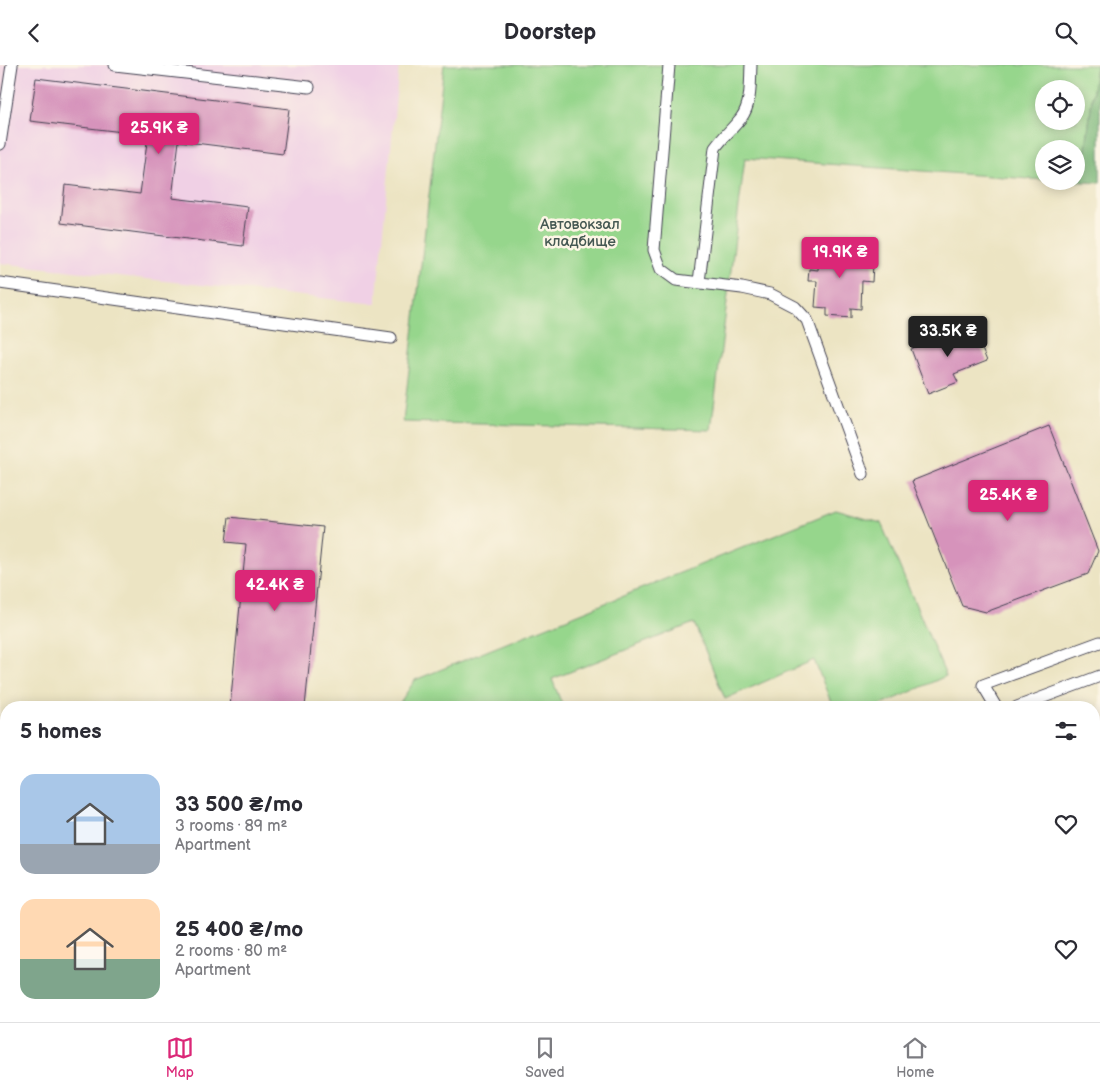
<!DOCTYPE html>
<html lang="en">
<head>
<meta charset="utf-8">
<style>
  :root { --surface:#fff; --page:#f2f2f3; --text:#2b2b33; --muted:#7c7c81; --line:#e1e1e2; --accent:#db2777 }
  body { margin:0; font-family:"Balsamiq Sans",sans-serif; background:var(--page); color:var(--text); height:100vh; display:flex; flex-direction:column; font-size:19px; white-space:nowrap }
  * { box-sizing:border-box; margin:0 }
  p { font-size:16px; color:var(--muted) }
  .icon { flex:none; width:28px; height:28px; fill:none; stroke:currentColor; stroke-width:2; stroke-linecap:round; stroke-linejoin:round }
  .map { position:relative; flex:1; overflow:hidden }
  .panel { position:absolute; left:0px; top:636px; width:1100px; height:321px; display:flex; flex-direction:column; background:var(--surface); border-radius:20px 20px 0 0; box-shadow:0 2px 12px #0003 }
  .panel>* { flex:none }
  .controls { position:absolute; left:1035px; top:15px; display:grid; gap:10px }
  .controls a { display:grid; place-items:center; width:50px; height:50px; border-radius:50%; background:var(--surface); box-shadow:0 2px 12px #0003; font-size:25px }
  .price { position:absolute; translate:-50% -42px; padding:0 11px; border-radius:5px; background:var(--accent); color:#fff; font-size:16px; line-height:32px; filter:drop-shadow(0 1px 2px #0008) }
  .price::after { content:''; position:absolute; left:50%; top:30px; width:15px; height:11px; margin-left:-8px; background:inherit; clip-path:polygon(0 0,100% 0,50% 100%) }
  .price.current { background:#222; color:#fff }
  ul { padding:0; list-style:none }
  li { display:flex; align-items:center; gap:15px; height:125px; padding:0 20px }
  li span { display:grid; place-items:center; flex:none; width:140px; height:100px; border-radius:15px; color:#555 }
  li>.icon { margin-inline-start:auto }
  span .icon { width:60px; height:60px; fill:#fffc; stroke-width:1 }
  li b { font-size:21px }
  h2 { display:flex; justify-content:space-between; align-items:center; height:60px; padding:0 20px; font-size:21px }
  header { display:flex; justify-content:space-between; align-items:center; height:65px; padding:0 20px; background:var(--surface); font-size:22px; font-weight:700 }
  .tab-bar { display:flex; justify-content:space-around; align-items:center; height:70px; border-top:1px solid var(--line); background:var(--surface); font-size:14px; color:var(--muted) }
  .tab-bar a { display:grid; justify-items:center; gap:2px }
  .tab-bar .current { color:var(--accent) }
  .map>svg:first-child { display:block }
  .built { fill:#f0d0e5 }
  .green { fill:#96d68c; stroke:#5c7c64; fill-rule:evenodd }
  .forest { fill:#78b778; stroke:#4d6c5a }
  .building { fill:#d693bb }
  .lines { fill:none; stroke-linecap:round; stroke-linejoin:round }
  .lane-casing { stroke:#403f4f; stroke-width:13 }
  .primary-casing { stroke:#403f4f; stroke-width:29 }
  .lane { stroke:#fff; stroke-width:11 }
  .primary { stroke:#f9bc89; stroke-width:28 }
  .labels { text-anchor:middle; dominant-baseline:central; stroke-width:5; stroke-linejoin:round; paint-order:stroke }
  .park-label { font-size:15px; fill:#455853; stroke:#fcf5e5 }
</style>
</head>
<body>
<header><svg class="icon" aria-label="back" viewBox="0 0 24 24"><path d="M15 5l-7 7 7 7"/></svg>Doorstep<svg class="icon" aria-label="search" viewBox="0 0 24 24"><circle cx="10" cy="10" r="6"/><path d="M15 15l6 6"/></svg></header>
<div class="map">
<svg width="1100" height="957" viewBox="0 0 1100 957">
  <rect width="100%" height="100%" fill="#fcf5e5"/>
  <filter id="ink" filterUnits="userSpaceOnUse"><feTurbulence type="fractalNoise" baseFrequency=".02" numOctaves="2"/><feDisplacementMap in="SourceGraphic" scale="10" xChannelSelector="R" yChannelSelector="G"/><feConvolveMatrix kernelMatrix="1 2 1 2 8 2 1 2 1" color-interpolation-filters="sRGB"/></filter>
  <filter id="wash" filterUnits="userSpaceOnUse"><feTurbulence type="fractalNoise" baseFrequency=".0096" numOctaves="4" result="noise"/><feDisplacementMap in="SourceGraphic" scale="20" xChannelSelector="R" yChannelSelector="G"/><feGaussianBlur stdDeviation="1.12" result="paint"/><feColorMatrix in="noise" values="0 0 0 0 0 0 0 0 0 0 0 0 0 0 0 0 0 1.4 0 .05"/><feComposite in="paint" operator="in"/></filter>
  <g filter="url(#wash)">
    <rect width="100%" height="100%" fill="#ece4c3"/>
    <!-- built -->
    <path class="built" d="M 0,0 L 399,0 L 376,239 L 0,198 Z"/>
    <!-- green -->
    <path class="green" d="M 444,0 L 1096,0 L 1082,117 L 1067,116 L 1076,116 L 1076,84 L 1044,84 L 1044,115 L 745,93 L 711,365 L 403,357 ZM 1044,24 L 1076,24 L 1076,56 L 1044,56 Z
      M 836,445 L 881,458 L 946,611 L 877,642 L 833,642 L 814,595 L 725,634 L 694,558 L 552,614 L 563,642 L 397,642 L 415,615 Z
      M 192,951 L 307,951 L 293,957 L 195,957 Z
      M 342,951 L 401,951 L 388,957 L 328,957 Z"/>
    <!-- forest -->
    <path class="forest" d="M 1096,0 L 1100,0 L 1100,118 L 1082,117 Z"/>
    <g id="blocks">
      <!-- building -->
      <path class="building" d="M 36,13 L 289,44 L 283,89 L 179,76 L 172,133 L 248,142 L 243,181 L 61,158 L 65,120 L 140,129 L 148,70 L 30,56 Z
        M 819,180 L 864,182 L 863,198 L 873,199 L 872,217 L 862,216 L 861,244 L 851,243 L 851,253 L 827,251 L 827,243 L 815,242 L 817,216 L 808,216 L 809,204 L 818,205 Z
        M 972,260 L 987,296 L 954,309 L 958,317 L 928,329 L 911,284 Z
        M 1049,361 L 1098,486 L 1088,509 L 986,547 L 962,541 L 912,416 Z
        M 229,452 L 323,462 L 305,642 L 230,642 L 246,479 L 226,477 Z
        M 1094,917 L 1100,932 L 1100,957 L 1067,957 L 1064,951 L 1094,951 Z
        M 761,951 L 799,951 L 801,957 L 763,957 Z
        M 864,951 L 903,951 L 905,957 L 866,957 Z"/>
    </g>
  </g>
  <g filter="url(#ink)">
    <use href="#blocks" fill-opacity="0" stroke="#403f4f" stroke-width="1"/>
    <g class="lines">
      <defs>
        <path id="lane" d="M 115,0 L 309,22
          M 669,0 L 654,185 L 661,204 L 676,215 L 742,223 L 770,229 L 795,242 L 807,255 L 863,409
          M 0,79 L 12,0
          M 699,217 L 715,83 C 723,72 732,64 741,53 C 752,39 750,17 751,0
          M 0,218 L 391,273
          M 996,642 L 983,620 L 1100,577
          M 1017,642 L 1100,611
          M 1094,793 L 1100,810
          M 1094,866 L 1100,863
          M 821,951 L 824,957
          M 921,957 L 919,952 L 922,951"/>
        <path id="primary" d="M 1094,696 L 1100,694
          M 1094,746 L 1100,743
          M 478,957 L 491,951
          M 596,957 L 610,951"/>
      </defs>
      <!-- lane casing -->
      <use href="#lane" class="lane-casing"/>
      <!-- primary casing -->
      <use href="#primary" class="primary-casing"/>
      <!-- lane -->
      <use href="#lane" class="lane"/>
      <!-- primary -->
      <use href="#primary" class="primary"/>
    </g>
  </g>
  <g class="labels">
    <!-- park labels -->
    <g class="park-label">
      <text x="580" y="159">Автовокзал<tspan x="580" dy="17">кладбище</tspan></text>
    </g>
  </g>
</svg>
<div class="controls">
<a><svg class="icon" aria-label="locate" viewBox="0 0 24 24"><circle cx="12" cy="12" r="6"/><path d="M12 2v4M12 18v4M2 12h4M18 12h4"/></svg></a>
<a><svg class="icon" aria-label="layers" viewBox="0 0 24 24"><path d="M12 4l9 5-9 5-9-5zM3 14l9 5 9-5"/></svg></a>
</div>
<b class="price" style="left:159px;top:90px">25.9K ₴</b>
<b class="price" style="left:840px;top:214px">19.9K ₴</b>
<b class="price current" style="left:948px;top:293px">33.5K ₴</b>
<b class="price" style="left:1008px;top:457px">25.4K ₴</b>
<b class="price" style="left:275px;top:547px">42.4K ₴</b>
<section class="panel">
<h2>5 homes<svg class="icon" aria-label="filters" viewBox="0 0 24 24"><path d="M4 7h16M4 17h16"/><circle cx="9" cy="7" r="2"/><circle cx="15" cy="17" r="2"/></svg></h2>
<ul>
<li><span style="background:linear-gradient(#a9c7e8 70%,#9aa5b1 0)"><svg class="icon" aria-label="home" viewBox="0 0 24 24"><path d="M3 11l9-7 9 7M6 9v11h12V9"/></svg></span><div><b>33 500 ₴/mo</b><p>3 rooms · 89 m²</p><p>Apartment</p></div><svg class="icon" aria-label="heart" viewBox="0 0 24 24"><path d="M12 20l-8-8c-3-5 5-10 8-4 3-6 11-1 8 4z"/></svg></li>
<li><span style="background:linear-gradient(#ffd9b3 60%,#7fa58c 0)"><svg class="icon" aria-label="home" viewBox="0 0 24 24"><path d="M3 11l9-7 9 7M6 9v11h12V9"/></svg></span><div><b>25 400 ₴/mo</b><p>2 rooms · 80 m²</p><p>Apartment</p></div><svg class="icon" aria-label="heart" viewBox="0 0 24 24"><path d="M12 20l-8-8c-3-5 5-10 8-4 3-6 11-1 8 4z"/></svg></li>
</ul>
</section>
</div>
<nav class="tab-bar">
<a class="current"><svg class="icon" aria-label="map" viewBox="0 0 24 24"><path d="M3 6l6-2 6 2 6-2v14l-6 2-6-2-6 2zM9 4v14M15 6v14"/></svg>Map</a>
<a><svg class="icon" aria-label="saved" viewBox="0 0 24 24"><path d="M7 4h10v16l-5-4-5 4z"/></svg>Saved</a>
<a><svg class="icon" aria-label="home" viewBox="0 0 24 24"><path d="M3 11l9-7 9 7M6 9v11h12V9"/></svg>Home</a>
</nav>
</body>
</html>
